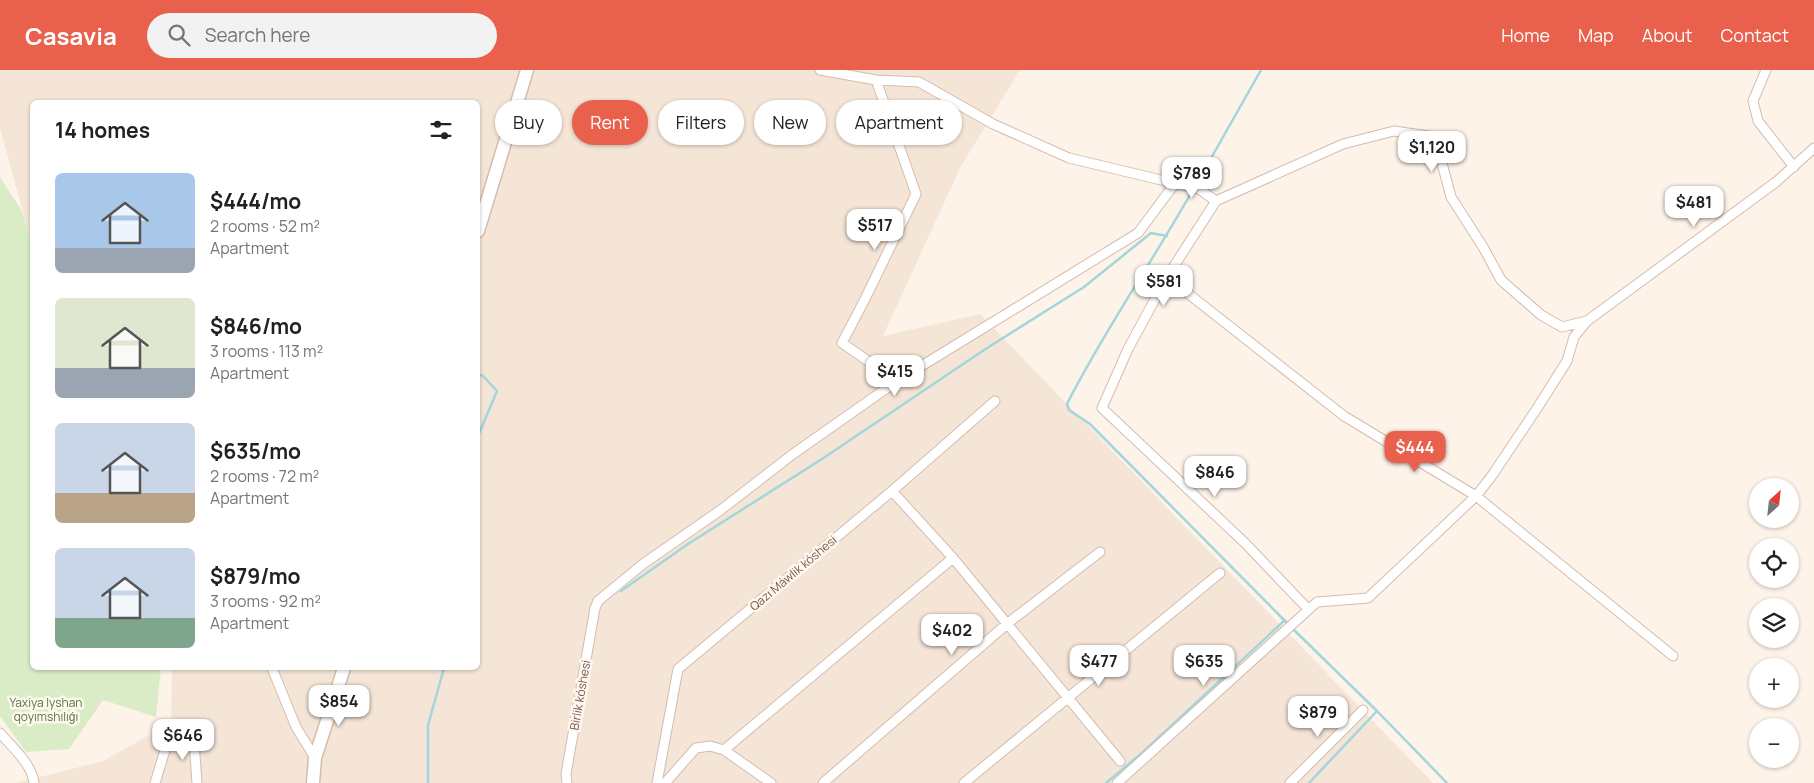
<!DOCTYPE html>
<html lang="en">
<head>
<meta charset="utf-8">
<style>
  :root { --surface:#fff; --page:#f2f2f2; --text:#202124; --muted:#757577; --accent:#e9614c }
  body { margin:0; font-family:Manrope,sans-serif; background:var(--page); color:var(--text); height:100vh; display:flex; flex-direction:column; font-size:19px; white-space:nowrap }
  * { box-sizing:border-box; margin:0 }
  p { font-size:16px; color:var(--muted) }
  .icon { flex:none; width:28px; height:28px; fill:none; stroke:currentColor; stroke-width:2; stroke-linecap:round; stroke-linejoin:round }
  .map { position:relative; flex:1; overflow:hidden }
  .details { position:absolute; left:30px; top:30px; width:450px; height:570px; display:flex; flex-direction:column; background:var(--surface); border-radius:8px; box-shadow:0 1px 4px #0004 }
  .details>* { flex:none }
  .top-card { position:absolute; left:495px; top:30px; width:475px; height:45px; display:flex; gap:10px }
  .needle { width:32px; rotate:27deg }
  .fabs { position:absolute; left:1749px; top:408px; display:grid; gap:10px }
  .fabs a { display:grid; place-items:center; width:50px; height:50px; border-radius:50%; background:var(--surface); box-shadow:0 1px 4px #0004; font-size:25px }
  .price { position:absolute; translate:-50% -42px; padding:0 11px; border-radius:10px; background:#fff; color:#222; font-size:16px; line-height:32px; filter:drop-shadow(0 1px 2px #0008) }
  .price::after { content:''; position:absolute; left:50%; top:30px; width:15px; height:11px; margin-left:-8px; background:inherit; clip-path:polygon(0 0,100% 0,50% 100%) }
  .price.selected { background:var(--accent); color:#fff }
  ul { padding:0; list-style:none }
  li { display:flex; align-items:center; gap:15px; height:125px; padding:0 25px }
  li span { display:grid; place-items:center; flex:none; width:140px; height:100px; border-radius:8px; color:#555 }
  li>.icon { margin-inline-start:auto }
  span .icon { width:60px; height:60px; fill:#fffc; stroke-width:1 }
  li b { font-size:21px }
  h2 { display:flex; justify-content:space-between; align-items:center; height:60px; padding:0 25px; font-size:21px }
  .tag { padding:0 18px; border-radius:22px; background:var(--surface); box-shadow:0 1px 4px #0004; font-size:18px; line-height:45px }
  .tag.selected { background:var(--accent); color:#fff }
  header { display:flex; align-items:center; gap:30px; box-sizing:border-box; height:70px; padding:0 25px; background:var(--accent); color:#fff }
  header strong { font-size:24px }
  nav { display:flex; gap:28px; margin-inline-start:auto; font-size:18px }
  .search { width:350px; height:45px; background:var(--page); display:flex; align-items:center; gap:12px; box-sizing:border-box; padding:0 18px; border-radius:28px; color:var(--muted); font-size:19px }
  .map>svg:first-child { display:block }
  .residential { fill:#f5e5d7 }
  .green { fill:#d9ecc6 }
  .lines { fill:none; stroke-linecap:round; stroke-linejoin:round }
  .stream { stroke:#a2d6da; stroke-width:2.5 }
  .minor-casing { stroke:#d3bcb0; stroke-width:11 }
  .secondary-casing { stroke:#d6bcad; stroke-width:15 }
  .minor { stroke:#fff; stroke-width:9 }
  .secondary { stroke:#fff; stroke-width:12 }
  .labels { text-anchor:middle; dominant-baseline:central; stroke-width:5; stroke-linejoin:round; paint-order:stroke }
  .street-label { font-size:12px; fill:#79574b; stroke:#fff8f0 }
  .park-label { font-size:12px; fill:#567940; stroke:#fff8f0 }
</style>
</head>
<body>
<header>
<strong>Casavia</strong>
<div class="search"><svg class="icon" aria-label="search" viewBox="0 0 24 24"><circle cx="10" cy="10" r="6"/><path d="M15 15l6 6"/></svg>Search here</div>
<nav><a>Home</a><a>Map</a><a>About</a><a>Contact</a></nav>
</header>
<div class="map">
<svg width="1814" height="713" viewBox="0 0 1814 713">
  <rect width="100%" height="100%" fill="#fdf3e9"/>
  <!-- residential -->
  <path class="residential" d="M 0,0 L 1020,0 L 961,96 L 883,266 L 980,244 L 1433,713 L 16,713 L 103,691 L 171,653 L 172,598 L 478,598 L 478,32 L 32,32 L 32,175 L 0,58 Z"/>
  <!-- green -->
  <path class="green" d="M 0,107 L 22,141 L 32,175 L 32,598 L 161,598 L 156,647 L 103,630 L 69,679 L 26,682 L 0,646 Z"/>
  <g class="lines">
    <!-- stream -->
    <path class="stream" d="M 1197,113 L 1261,0
      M 1191,123 C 1151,194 1104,261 1067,334 L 1069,340 L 1090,354 L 1288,554
      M 478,304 L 483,306 L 497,321 L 478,366
      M 621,521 L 688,474 L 822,389 L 984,280 L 1084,217 L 1151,163 L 1167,166
      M 1293,559 L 1377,641 L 1447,713
      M 428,713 L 428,655 L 444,598
      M 1106,713 L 1143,682 L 1285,550
      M 1309,713 L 1377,641"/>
    <defs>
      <path id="minor" d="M 820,0 L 876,10 L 919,12 L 993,54 L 1069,88 L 1199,119 L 1216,131
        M 1766,0 L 1753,31 L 1758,51 L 1794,97
        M 876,10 L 916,124 L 865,229 L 842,273 L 897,311
        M 1167,207 L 1344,346 L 1476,426 L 1673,586
        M 892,421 L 953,488 L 1120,691
        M 1308,539 L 1245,473 L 1102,338 L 1128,279 L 1167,207 L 1216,131 L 1343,74 L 1394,61 L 1435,67 L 1451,127 L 1483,177 L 1501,210 L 1541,245 L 1562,257 L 1587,251
        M 272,598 L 296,657 L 315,688
        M 0,663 C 12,677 32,694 34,713
        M 724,680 L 771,713
        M 155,713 L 169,667 L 182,662 L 194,671 L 197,713
        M 567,713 L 566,704 L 595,538 L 598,531 L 643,494 L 722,439 L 793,384 L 897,311 L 1138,163 L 1176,112
        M 657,713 L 678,599 L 892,421 L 995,331
        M 665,713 L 696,678 L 710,676 L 724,680 L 953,488
        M 823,713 L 1008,553 L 1100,482
        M 964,713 L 1220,503
        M 1117,713 L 1317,532 L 1368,528 L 1476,426 L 1491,407 L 1536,340 L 1567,291 L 1574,267 L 1587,251 L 1776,112 L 1814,78
        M 1290,713 L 1363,640"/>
      <path id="secondary" d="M 478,161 L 527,0
        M 313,713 L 315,688 L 344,598"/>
    </defs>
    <!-- minor casing -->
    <use href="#minor" class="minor-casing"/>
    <!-- secondary casing -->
    <use href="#secondary" class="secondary-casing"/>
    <!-- minor -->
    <use href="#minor" class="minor"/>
    <!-- secondary -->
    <use href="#secondary" class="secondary"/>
  </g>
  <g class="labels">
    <!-- street labels -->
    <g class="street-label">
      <text transform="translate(793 503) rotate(-40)">Qazı Máwlik kóshesi</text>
      <text transform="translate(580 625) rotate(-80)">Birlik kóshesi</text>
    </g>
    <!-- park labels -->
    <g class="park-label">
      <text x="46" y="632">Yaxiya Iyshan<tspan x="46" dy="14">qoyımshılıǵı</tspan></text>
    </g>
  </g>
</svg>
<div class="fabs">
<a><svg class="needle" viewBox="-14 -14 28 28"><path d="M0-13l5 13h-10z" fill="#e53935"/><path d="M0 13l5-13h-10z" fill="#757577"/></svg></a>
<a><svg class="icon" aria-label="locate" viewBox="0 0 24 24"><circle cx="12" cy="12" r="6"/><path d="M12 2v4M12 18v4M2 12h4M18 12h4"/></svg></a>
<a><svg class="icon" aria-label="layers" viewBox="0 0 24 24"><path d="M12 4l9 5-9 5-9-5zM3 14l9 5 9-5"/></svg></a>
<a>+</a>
<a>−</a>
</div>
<b class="price" style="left:1432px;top:103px">$1,120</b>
<b class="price" style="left:1192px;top:129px">$789</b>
<b class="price" style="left:1694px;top:158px">$481</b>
<b class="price" style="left:875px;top:181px">$517</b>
<b class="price" style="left:1164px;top:237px">$581</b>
<b class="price" style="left:895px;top:327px">$415</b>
<b class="price selected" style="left:1415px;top:403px">$444</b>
<b class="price" style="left:1215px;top:428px">$846</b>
<b class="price" style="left:952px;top:586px">$402</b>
<b class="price" style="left:1099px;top:617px">$477</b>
<b class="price" style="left:1204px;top:617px">$635</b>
<b class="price" style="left:339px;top:657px">$854</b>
<b class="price" style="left:1318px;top:668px">$879</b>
<b class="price" style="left:183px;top:691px">$646</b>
<div class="top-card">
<a class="tag">Buy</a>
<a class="tag selected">Rent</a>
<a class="tag">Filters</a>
<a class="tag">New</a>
<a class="tag">Apartment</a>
</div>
<section class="details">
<h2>14 homes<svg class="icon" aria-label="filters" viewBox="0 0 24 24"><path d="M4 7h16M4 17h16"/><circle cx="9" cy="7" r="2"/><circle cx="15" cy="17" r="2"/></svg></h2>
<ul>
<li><span style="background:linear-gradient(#a9c7e8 75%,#9aa5b1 0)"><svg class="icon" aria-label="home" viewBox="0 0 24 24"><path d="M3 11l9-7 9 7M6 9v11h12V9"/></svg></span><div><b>$444/mo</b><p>2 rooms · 52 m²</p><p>Apartment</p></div></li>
<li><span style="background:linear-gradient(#dfe7d0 70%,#9aa5b1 0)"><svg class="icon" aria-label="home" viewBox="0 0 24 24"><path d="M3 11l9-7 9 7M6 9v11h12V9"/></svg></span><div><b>$846/mo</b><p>3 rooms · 113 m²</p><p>Apartment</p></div></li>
<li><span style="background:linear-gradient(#c9d6e8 70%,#b9a48a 0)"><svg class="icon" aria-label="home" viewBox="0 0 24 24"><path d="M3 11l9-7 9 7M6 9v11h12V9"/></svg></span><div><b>$635/mo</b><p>2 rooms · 72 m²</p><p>Apartment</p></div></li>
<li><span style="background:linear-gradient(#c9d6e8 70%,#7fa58c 0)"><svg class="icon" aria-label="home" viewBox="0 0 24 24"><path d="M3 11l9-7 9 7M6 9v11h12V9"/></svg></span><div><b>$879/mo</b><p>3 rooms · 92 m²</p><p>Apartment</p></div></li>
</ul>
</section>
</div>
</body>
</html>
